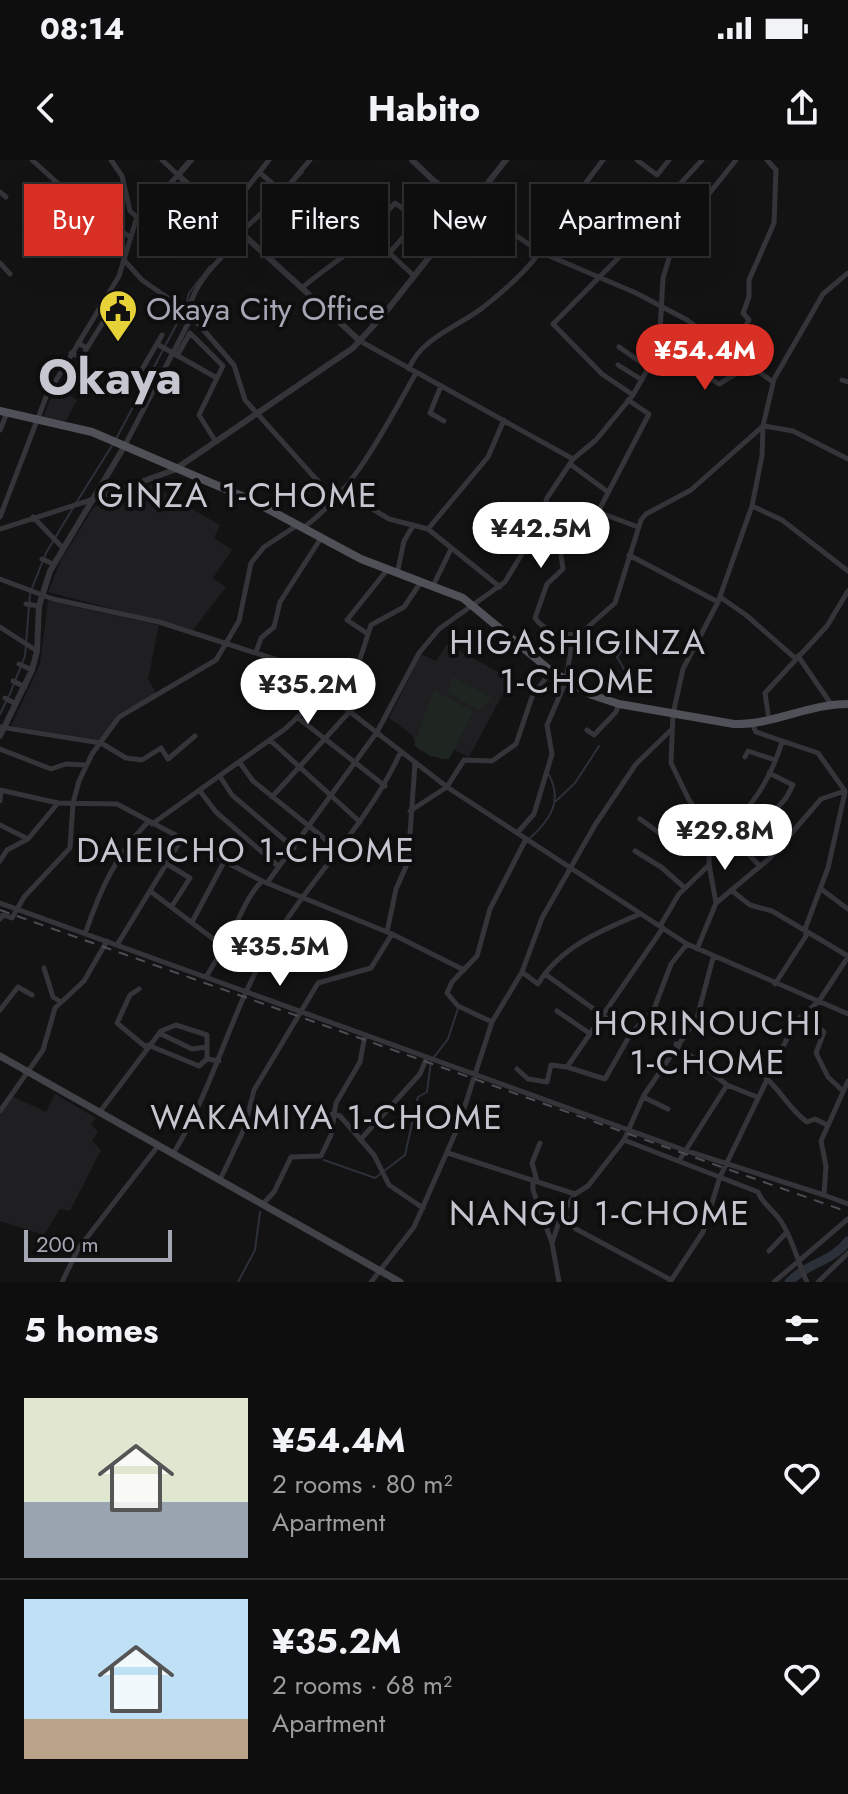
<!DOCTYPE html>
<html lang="en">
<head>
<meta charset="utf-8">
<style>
  :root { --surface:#0e0e0f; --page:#1c1c1d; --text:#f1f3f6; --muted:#9b9c9e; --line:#2e2e2f; --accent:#d93025 }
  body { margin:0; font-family:Jost,sans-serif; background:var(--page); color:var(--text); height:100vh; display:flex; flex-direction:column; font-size:30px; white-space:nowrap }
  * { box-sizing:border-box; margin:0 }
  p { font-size:26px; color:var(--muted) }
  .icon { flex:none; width:44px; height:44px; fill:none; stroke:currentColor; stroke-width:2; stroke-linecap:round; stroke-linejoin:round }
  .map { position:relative; height:1122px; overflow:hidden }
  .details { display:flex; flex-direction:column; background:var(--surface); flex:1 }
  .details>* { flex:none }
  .guide { position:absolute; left:24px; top:24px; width:800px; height:72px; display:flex; gap:16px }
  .scale { position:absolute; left:24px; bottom:20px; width:148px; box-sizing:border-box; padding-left:8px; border:4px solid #a5a6b4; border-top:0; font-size:22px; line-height:28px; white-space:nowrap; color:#a5a6b4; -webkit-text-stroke:6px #0e0e0f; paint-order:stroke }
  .price { position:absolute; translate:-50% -68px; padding:0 18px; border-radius:28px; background:#fff; color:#222; font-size:26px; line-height:52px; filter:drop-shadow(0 2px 4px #0008) }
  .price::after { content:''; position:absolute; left:50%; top:48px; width:24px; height:18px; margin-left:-12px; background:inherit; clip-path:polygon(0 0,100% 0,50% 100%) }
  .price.selected { background:var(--accent); color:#fff }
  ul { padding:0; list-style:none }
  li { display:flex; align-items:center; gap:24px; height:200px; padding:0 24px }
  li+li { border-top:2px solid var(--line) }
  li span { display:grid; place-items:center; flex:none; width:224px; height:160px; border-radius:0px; color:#555 }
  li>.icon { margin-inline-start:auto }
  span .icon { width:96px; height:96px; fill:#fffc; stroke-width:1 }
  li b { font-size:34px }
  h2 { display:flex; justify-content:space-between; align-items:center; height:96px; padding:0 24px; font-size:34px }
  .pill { padding:0 28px; border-radius:0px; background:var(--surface); box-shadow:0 8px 32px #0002,0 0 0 2px var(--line); font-size:28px; line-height:72px }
  .pill.selected { background:var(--accent); color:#fff }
  .status { display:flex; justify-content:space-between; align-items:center; height:56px; padding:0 40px; background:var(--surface); direction:ltr }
  .status svg { height:22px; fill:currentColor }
  header { display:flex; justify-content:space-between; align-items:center; height:104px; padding:0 24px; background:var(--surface); font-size:36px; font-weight:700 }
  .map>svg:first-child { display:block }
  .built { fill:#1f1f21 }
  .green { fill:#1f2621 }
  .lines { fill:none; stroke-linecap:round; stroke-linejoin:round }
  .stream { stroke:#2c3039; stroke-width:2 }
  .river { stroke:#2c3039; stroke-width:9 }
  .minor { stroke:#343439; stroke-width:5 }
  .tertiary { stroke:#343439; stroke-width:6 }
  .secondary { stroke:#424249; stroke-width:7 }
  .primary { stroke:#505058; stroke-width:8 }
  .rail { stroke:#4d4d54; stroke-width:2; stroke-dasharray:10 8; stroke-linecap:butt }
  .labels { text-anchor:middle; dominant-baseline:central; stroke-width:8; stroke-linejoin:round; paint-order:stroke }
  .poi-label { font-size:32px; fill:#a5a6b4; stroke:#0e0e0f; text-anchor:start }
  .neighbourhood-label { font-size:34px; letter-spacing:2px; fill:#c6c6d0; stroke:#0e0e0f }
  .town-label { font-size:48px; font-weight:bold; fill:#c6c6d0; stroke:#0e0e0f }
</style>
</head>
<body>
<div class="status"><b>08:14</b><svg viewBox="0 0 49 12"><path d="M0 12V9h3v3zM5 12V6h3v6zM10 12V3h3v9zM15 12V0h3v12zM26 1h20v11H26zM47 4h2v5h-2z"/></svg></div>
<header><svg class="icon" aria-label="back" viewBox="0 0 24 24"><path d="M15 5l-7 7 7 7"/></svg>Habito<svg class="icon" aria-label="share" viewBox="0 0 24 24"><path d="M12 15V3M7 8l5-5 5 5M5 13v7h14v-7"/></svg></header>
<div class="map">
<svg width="848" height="1122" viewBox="0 0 848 1122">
  <rect width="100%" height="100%" fill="#131314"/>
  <!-- built -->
  <path class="built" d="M 56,226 L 77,240 L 66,261 L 43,257 Z
    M 151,325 L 220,365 L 214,378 L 232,390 L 213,418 L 226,427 L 193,470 L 48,432 L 61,400 L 94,347 Z
    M 48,441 L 159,465 L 148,519 L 157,534 L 119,553 L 100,580 L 11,566 L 40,504 Z
    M 447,484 L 511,519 L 469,597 L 454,590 L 449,599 L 442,599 L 419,590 L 412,575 L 389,558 L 421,494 L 436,501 Z
    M 55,934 L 96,958 L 91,964 L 98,972 L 92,981 L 101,990 L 70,1051 L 60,1049 L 44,1075 L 0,1061 L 0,955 L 10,935 L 46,952 Z"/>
  <!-- green -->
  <path class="green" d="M 453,517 L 492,538 L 479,550 L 448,532 Z
    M 434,530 L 473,552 L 449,599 L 430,596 L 414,585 Z"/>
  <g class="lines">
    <!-- stream -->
    <path class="stream" d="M 261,57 L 303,12
      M 229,87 L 239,76
      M 186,145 L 189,133 L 210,106
      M 116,279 L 183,152
      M 76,343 L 113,284
      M 32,428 L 46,393 L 73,348
      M 631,530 L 632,523 L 617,497 L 636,473 L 657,483
      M 9,536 L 25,496 L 30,434
      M 0,554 L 6,542
      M 556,641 L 575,623 L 599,586
      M 530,678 C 550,660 563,641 549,615
      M 324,1000 L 375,1018 L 405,995 L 418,937 L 427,932 L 431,901 L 448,879 L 458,848
      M 238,1122 L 255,1090 L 260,1052"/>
    <!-- river -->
    <path class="river" d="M 789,1122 C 807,1103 832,1102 848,1081"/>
    <!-- minor -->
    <path class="minor" d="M 32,0 L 74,38 L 130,77
      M 111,0 L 122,16 L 130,51 L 167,84 L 183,68 L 158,37
      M 637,0 L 657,15 L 669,0
      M 261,14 L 283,32
      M 0,32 L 6,37
      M 470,44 L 540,92 L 636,133 L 687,160 L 773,222
      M 225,56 L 269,0
      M 242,71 L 277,39 L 310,0
      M 536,89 L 603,0
      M 390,92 L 419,60 L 395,43 L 368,73 L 414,116
      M 124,100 L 142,120 L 188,152 L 234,205 L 245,240 L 333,338
      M 0,103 L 10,114
      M 302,128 C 324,108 349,96 368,73
      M 188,152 C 195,119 222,97 245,74
      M 360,181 L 573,299
      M 157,184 L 217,218 L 199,255 L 216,282
      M 619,187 L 649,208
      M 87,188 L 107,156 L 120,143 L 127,145
      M 730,191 L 749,160 L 743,153 L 749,137 L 749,120 L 774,63 L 776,10 L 767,0
      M 71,193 L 82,198 L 87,188 L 78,183
      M 658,193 L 694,208 L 719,224 L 750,205
      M 177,196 L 190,173 L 223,206 L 217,218
      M 618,205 L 642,220
      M 409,209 C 419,180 458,166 481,149 C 503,132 523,115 540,92
      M 68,220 L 82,198
      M 842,220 L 848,222
      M 441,226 L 430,253 L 444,261
      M 151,235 L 134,223 L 162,175
      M 633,235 L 602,214 L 553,164 L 640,76 L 669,36 L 702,0
      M 764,266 L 793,271 L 848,299
      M 0,270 L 7,253
      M 124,287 L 191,158
      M 570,304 L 608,332
      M 341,330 L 389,359 L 428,369 L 500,427
      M 752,346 L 782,360 L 848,411
      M 598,352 L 638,367
      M 0,357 L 46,237 L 119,116 L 136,60 L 178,15 L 162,0
      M 33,357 L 62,387
      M 303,368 C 356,329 384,269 416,213
      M 0,369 L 91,340
      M 428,369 L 488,297 L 504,260
      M 629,395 L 718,442
      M 42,399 L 53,404
      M 397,414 L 404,381 L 413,366
      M 0,419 L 53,439 L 159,462 L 287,503 L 447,627 L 687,784 L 848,854
      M 433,426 L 451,389
      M 720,437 L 746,455 L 795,498
      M 26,444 L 39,446
      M 0,467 L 37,491
      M 368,474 L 347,460 L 387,410
      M 576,475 C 559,474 546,473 535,458 L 547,424 L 563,409 L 560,388 L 580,359 L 593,358 L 598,352 L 649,254 L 628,240
      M 256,492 L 261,478 L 274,467 L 280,442 L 321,378
      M 798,496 L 831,544
      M 19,504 L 32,510
      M 13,521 L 25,527
      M 5,538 L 16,544
      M 297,557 L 385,626
      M 769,560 L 765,533 L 827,466 L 848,431
      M 0,567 L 101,583 L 126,598 L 142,600 L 161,588 L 168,599 L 195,576
      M 587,570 L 594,575 L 616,552 L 619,544
      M 271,581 L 360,662
      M 0,589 L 51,609 L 66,604 L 86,605
      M 745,597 L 748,591 L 775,600
      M 240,603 L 253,621 L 340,691
      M 769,613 L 793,625 L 786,638 L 742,688 L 724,676 C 752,644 769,624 782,582
      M 221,618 L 232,635 L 294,688
      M 0,630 L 58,643 L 117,644 L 262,721 L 392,774 L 464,810
      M 200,631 L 216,652 L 277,705
      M 272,637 L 351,550
      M 0,641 L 1,631
      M 410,651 L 447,627 L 464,600 L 492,601 L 516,584 L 532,537 L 551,511
      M 640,659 L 676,685 L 701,656
      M 152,664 L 285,569 L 360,499 L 371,465 L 404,447 L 421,422
      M 0,665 L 28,679
      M 517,673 L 534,654 L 552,594 L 547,565 L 566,521 L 572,481 L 615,443 L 641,360 L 646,354 L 691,330 L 763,266
      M 742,688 L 760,706
      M 635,691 L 661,707 L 685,728
      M 0,701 L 7,690 L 28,679 L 58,643
      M 167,704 L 190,718 L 172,746
      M 267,723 L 377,572 L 419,493 L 439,469 L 505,422 L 538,367 L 547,338 L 573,299 L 596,280 L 633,235 L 659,189 L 663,118 L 676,75 L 736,0
      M 821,729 L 848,749
      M 731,730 L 750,745 L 772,751 L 848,796
      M 150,731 L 224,787 C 238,765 244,739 262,721
      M 0,743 L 684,990 L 824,1035
      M 716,743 L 709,704 L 710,671 L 689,640 L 671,603 L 673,554 L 683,509 L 718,442 L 752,346 L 762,296 L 763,266 L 774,219 L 823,134 L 848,113
      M 0,759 L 3,755 L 12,758 L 24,737 L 70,688 L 73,643 L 79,621 L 92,594 L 119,557 L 216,500 L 239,461 L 251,403 L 264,387 L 296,366
      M 192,762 L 224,702
      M 660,766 L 679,734 L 709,705
      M 663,768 L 567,907 L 605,919 L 630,875 L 654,849 L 671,804 L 687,784
      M 387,772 L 396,729 L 408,702 L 415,603
      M 85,774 C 100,730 116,694 149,661
      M 117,785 L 181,680
      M 697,789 L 716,743 L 770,698 L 821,639 L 845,631 L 818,593 L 756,572 L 752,564
      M 44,808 L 53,837 L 61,842
      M 522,812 L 538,824 C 560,787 602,770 640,754
      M 545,814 L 630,875
      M 206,817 L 224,787
      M 775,824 L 806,776 L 805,769 L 828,708 L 845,632
      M 139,829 L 130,835 L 117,863 L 147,888
      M 0,850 L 18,827 L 32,835
      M 557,851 L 589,873
      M 804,853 L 824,872 L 816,893 L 828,917 L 842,930
      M 492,862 L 458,846 L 447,833 L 452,822 L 477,796 L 490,749 L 526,679
      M 159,873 L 192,889 L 207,887
      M 676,884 L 727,925 L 757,937
      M 148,885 L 199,906 L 207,899 L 219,901
      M 517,909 L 528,919 L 547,922 L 551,905 L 567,907
      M 766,918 C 782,932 789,949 807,962 L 815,959 L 825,964
      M 848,921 L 821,981 L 826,1006 L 824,1035 L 848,1044
      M 643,937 L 668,949
      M 0,951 L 43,890 L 55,848 L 84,821 L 107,781
      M 99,953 L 161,871 L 176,865 L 207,875 L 207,899
      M 332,954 L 340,956 L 374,995 L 389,1025 L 423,1048
      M 360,980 L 420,914 L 427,897
      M 624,980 L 644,935 L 697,858 L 713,798
      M 448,993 L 575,1034
      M 173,994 C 213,929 230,854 268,789 C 309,719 368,665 401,591
      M 679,1001 L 727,925
      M 220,1020 L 245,967 L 254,930 L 318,823 L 371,808 L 392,774
      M 533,1020 L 533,1030 L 552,1083
      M 537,1021 L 532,1003 L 540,983
      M 263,1044 L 274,1032 L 291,997 L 321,996 L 331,975 L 336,943 L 360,902 L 365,875
      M 543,1054 L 563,1054 L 576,1069 L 671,1120
      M 769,1091 L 787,1072
      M 62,1122 L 78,1089 L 158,986
      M 371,1122 L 414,1067 L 458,967 L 492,862 L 522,812 L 542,758 L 595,665 L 636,604 L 671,570
      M 559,1122 L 552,1083 L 561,1056 L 575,1034 L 588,1026 L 624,980 L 758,1032 C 763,1045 775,1051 782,1063 C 794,1082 797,1101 807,1122
      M 670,1122 L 703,1072 L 720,1017 L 795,862 L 819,841 L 848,797
      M 774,1122 L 848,1059
      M 818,1122 L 848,1093"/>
    <!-- tertiary -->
    <path class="tertiary" d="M 191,0 L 178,15 L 360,181
      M 412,0 L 434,21 L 470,44
      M 91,340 L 174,310 L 353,188 L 385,153 L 506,0
      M 0,576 L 32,510 L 37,491 L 39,446 L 50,411 L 124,287"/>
    <!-- secondary -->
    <path class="secondary" d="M 0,896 L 400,1122"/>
    <!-- primary -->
    <path class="primary" d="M 0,251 L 92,272 L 251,340 L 361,399 L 463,438 L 551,511 L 592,535 L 619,544 L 734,564 C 773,565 808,544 848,544"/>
    <!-- rail -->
    <path class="rail" d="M 0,750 L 848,1052"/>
  </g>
  <!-- icons -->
  <defs>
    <symbol id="civic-pin" viewBox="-11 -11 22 30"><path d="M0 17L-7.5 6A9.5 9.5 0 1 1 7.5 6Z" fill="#e6d238" stroke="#0e0e0f"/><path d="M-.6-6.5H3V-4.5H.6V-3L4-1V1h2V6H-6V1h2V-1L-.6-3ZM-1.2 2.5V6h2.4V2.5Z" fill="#111"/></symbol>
  </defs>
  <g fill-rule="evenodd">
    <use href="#civic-pin" x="96" y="127" width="44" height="60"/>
  </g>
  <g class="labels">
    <!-- poi labels -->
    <g class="poi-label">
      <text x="146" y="149">Okaya City Office</text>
    </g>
    <!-- neighbourhood labels -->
    <g class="neighbourhood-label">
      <text x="238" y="335">GINZA 1-CHOME</text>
      <text x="578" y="482">HIGASHIGINZA<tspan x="578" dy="39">1-CHOME</tspan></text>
      <text x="246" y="690">DAIEICHO 1-CHOME</text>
      <text x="708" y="863">HORINOUCHI<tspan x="708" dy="39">1-CHOME</tspan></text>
      <text x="327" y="957">WAKAMIYA 1-CHOME</text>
      <text x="600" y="1053">NANGU 1-CHOME</text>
    </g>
    <!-- town labels -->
    <g class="town-label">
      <text x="110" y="217">Okaya</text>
    </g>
  </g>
</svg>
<div class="scale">200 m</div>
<b class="price selected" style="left:705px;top:232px">¥54.4M</b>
<b class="price" style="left:541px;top:410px">¥42.5M</b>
<b class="price" style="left:308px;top:566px">¥35.2M</b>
<b class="price" style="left:725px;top:712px">¥29.8M</b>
<b class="price" style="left:280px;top:828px">¥35.5M</b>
<div class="guide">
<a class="pill selected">Buy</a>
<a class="pill">Rent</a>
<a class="pill">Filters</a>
<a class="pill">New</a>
<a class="pill">Apartment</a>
</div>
</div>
<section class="details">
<h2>5 homes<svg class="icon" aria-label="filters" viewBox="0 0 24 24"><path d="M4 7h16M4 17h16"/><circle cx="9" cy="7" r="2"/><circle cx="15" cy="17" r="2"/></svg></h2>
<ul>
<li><span style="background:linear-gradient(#dfe7d0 65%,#9aa5b1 0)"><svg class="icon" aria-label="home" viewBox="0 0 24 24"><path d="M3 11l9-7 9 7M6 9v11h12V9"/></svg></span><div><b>¥54.4M</b><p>2 rooms · 80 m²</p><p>Apartment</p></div><svg class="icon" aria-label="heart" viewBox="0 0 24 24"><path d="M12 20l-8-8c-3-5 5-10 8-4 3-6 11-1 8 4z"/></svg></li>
<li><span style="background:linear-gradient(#bfe0f5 75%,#b9a48a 0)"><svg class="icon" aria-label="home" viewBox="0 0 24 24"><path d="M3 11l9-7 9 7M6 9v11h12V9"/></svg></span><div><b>¥35.2M</b><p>2 rooms · 68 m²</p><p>Apartment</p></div><svg class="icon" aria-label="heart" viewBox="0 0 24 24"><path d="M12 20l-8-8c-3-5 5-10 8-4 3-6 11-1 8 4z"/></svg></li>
</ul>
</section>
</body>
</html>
